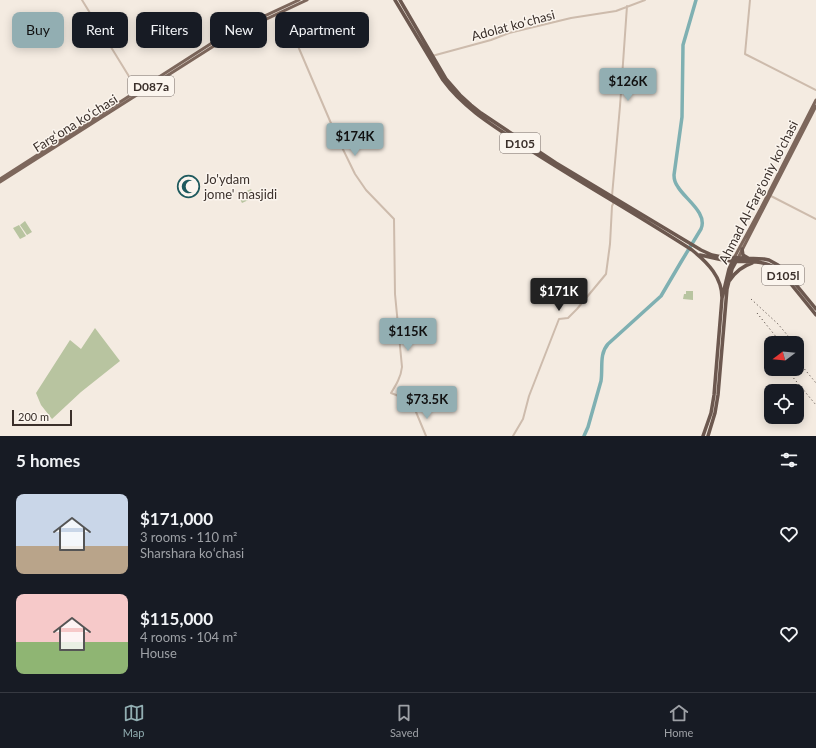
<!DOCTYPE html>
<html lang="en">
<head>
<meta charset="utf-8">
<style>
  :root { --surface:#171b24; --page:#20242c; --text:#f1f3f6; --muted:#9ea1a6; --line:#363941; --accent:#92aeb2 }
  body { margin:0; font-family:Lato,sans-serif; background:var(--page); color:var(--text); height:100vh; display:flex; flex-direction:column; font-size:15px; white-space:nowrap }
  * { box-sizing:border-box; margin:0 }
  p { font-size:13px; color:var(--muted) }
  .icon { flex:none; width:22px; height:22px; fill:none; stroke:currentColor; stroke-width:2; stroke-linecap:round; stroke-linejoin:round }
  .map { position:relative; height:436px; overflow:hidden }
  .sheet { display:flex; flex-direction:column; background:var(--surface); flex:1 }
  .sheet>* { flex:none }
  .banner { position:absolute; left:12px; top:12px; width:400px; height:36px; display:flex; gap:8px }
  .needle { width:26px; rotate:254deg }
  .buttons { position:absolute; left:764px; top:336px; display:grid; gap:8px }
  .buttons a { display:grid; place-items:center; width:40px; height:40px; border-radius:8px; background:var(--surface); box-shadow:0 2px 10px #0003; font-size:20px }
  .scale { position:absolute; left:12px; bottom:10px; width:60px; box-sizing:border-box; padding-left:4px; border:2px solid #3b302b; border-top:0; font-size:11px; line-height:14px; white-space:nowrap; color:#3b302b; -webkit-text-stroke:3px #fbf5ee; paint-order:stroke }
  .price { position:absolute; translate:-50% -34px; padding:0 9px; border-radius:4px; background:var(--accent); color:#111; font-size:13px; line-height:26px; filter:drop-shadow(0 1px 2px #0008) }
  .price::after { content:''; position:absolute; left:50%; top:24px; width:12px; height:9px; margin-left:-6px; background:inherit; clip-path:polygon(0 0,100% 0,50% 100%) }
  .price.active { background:#222; color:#fff }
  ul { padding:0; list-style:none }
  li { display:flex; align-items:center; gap:12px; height:100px; padding:0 16px }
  li span { display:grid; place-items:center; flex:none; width:112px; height:80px; border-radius:8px; color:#555 }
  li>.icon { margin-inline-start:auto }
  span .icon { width:48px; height:48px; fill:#fffc; stroke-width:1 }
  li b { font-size:17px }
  h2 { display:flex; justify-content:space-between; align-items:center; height:48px; padding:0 16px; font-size:17px }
  .pill { padding:0 14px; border-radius:8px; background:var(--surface); box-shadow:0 2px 10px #0003; font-size:14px; line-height:36px }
  .pill.active { background:var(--accent); color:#111 }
  .tab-bar { display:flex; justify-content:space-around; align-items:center; height:56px; border-top:1px solid var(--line); background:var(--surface); font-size:11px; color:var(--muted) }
  .tab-bar a { display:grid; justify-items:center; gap:2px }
  .tab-bar .active { color:var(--accent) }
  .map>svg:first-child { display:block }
  .green { fill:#b8c4a0 }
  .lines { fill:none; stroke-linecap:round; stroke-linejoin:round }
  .river { stroke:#7fb0b2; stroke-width:3.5 }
  .tertiary { stroke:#cdbbac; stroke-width:2 }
  .primary { stroke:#7d675c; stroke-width:3 }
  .trunk { stroke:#6c584f; stroke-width:3.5 }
  .rail { stroke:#3b302b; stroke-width:1; stroke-dasharray:1 3; stroke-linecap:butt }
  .labels { text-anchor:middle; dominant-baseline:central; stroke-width:3; stroke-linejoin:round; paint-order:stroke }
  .shield { fill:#fbf5ee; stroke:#756b66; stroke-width:1 }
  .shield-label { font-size:12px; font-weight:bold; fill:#3b302b }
  .street-label { font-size:13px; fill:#3b302b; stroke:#fbf5ee }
  .poi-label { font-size:13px; fill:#3b302b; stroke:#fbf5ee; text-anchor:start }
</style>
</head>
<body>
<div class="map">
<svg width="816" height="436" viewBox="0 0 816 436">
  <rect width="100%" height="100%" fill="#f4ebe1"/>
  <!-- green -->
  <path class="green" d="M 251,189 L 255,197 L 242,203 L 238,195 Z
    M 25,221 L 32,232 L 27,235 L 20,225 Z
    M 19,225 L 26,236 L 20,239 L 13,228 Z
    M 686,291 L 693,291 L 693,300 L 683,299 L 684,294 L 686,294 Z
    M 95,328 L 120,361 L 81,392 L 52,419 L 41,405 L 36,393 L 70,340 L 81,349 Z"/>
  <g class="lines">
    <!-- river -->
    <path class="river" d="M 584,436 L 588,427 L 601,381 C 603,368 599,354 608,344 L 661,296 L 681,262 L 701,229 C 708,213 685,199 678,187 C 675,183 674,179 674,175 L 682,117 L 683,45 L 696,0"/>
    <!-- tertiary -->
    <path class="tertiary" d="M 82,0 L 138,91
      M 750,0 L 745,54 L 816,90
      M 283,11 L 336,135 L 355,174 L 366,190 L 394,219 L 395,294 L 402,367 C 401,377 396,385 391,393 L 414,402 L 416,412 L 426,436
      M 432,56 L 491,40 L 509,33 L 571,18 L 616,11 L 645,0
      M 769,195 L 816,219
      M 612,196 L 620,106 L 627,6
      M 513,436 L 523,419 L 529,396 L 559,319 L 568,318 L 577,309 L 606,274 L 610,244 L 612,206 L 614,202"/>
    <!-- primary -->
    <path class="primary" d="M 0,179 L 226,34 L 299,0
      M 0,182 L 228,37 L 307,0
      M 734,258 L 761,208 L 816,100
      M 738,258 L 816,106"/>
    <!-- trunk -->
    <path class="trunk" d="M 395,0 L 443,80 C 465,110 497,128 527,148 C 581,183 638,215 692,250 C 708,263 722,277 722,298
      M 400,0 L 446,79 L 460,95 L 471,105 L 481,113 L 556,163 L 701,250 L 712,255 L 722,257 L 764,259 L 769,260 L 778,265 L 784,270 L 816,309
      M 742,249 L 743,255 L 748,258
      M 700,255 C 710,257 720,260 731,261 C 751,263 765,258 782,273 L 816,315
      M 730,280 C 736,271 743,266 752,263
      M 703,436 L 711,413 L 714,395 L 722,298 L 729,269 L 734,258
      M 708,436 L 715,413 L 718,395 L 727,289 L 732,269 L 738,258"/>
    <!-- rail -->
    <path class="rail" d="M 751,299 L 778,324 L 794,343
      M 757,313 L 781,343
      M 797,360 L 816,383
      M 786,369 L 816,405"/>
  </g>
  <!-- icons -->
  <defs>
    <symbol id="mosque-ring" viewBox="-11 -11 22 22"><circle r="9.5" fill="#fbf5ee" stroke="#1f5a5e" stroke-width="1.5"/><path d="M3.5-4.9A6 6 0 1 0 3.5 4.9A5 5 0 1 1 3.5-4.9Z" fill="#1f5a5e"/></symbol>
  </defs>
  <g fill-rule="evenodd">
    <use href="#mosque-ring" x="176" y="174" width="25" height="25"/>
  </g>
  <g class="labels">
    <!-- shield labels -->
    <g class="shield">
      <rect x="128" y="76" width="46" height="20" rx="3"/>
      <rect x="500" y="133" width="40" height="20" rx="3"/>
      <rect x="762" y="265" width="42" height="20" rx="3"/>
    </g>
    <g class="shield-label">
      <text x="151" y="86">D087a</text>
      <text x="520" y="143">D105</text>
      <text x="783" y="275">D105l</text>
    </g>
    <!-- street labels -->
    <g class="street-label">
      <text transform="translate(513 25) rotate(-15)">Adolat koʻchasi</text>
      <text transform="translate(75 123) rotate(-32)">Fargʻona koʻchasi</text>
      <text transform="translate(758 192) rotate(-63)">Ahmad Al-Farg'oniy ko'chasi</text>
    </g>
    <!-- poi labels -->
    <g class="poi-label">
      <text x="204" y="179">Jo'ydam<tspan x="204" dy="15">jome' masjidi</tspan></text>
    </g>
  </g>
</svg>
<div class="buttons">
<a><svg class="needle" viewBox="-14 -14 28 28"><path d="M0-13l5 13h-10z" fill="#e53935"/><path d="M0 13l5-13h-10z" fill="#9ea1a6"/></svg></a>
<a><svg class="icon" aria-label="locate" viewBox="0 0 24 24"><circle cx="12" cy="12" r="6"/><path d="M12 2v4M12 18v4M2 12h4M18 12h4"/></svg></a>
</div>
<div class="scale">200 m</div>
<b class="price" style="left:628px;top:102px">$126K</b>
<b class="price" style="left:355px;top:157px">$174K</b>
<b class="price active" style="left:559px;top:312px">$171K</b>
<b class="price" style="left:408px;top:352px">$115K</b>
<b class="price" style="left:427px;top:420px">$73.5K</b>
<div class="banner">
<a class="pill active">Buy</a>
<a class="pill">Rent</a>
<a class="pill">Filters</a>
<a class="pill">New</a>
<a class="pill">Apartment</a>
</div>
</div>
<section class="sheet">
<h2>5 homes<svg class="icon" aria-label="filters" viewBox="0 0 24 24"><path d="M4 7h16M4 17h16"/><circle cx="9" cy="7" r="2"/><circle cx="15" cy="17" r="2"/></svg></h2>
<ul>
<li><span style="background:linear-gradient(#c9d6e8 65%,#b9a48a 0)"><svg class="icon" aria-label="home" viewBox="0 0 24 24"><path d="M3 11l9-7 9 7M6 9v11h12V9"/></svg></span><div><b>$171,000</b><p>3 rooms · 110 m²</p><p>Sharshara koʻchasi</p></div><svg class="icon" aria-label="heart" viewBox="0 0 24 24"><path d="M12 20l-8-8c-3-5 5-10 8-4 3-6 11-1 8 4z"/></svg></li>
<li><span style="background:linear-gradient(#f6c9c9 60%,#8fb573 0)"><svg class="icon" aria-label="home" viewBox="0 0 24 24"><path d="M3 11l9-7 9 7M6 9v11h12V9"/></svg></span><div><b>$115,000</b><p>4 rooms · 104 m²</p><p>House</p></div><svg class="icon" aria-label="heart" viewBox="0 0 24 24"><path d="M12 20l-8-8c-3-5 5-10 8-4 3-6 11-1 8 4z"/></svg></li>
</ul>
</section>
<nav class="tab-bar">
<a class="active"><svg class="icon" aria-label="map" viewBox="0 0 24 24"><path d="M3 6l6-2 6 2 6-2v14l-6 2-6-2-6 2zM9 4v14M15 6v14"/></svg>Map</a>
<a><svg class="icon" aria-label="saved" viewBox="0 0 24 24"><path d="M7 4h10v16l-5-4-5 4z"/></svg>Saved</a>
<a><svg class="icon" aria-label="home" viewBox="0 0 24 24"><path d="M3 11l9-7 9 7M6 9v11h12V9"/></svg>Home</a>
</nav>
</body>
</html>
